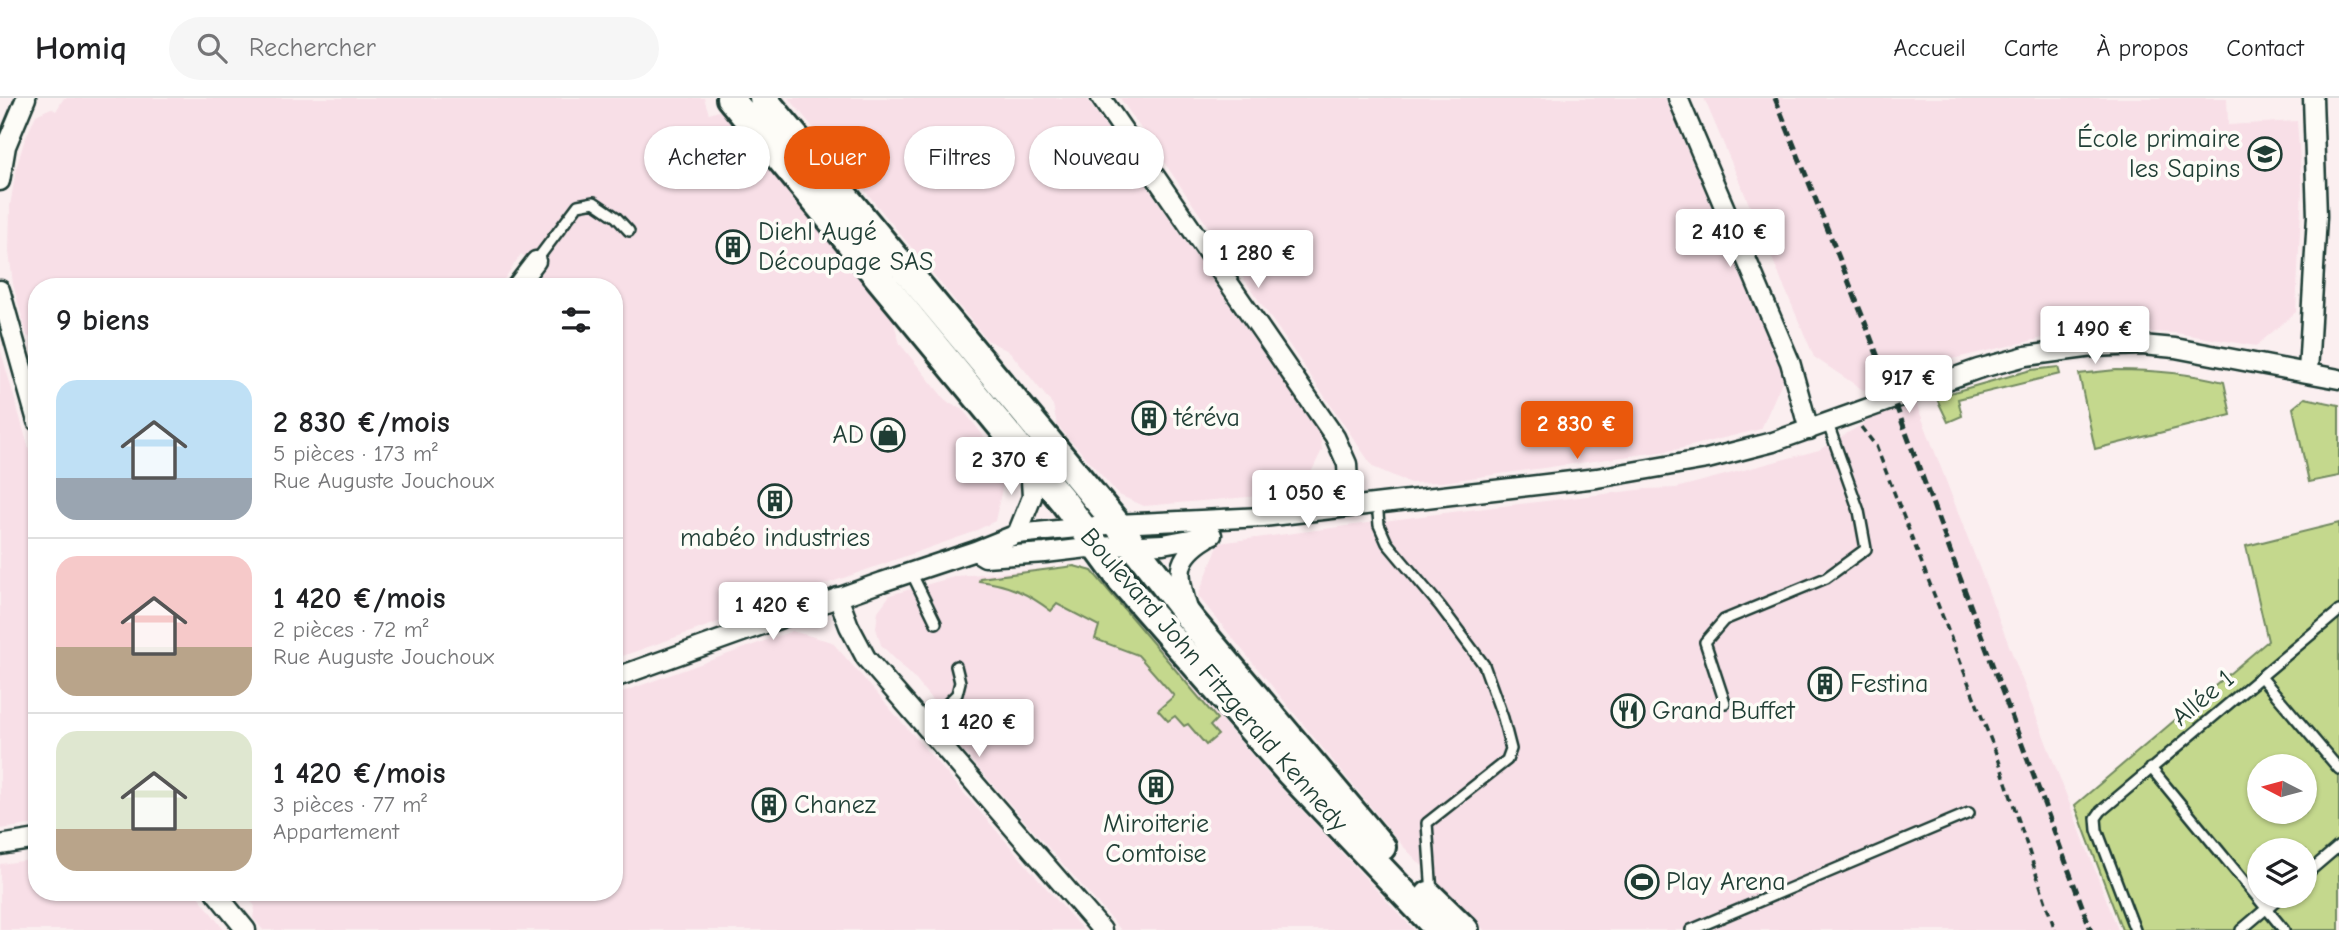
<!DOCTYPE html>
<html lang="fr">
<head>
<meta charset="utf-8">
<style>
  :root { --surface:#fff; --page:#f6f6f6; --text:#202124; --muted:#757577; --line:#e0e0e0; --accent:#ea580c }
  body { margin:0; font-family:"Comic Neue",sans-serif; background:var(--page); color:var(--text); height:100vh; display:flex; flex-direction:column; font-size:26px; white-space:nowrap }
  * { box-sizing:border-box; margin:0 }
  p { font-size:23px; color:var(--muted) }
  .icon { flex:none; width:38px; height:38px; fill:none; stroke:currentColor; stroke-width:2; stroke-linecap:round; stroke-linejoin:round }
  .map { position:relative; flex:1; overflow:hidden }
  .panel { position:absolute; left:28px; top:180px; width:595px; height:623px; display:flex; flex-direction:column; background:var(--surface); border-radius:28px; box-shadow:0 2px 5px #0004 }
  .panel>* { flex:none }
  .hud { position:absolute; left:644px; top:28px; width:665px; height:63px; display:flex; gap:14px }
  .needle { width:46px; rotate:276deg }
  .controls { position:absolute; left:2247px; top:656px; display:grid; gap:14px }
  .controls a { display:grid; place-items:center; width:70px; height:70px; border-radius:50%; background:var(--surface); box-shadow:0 2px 5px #0004; font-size:35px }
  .price { position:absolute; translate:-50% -60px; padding:0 16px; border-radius:7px; background:#fff; color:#222; font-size:23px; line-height:46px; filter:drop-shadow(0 2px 4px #0008) }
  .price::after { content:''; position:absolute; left:50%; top:42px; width:21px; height:16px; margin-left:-10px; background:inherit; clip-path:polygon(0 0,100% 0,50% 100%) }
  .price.selected { background:var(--accent); color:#fff }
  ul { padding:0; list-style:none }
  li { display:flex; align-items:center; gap:21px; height:175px; padding:0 28px }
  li+li { border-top:2px solid var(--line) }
  li span { display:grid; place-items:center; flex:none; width:196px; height:140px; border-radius:21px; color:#555 }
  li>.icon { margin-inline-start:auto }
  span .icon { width:84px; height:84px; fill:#fffc; stroke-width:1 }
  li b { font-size:30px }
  h2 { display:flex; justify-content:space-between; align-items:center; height:84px; padding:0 28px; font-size:30px }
  .pill { padding:0 24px; border-radius:32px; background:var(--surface); box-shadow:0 2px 5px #0004; font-size:24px; line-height:63px }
  .pill.selected { background:var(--accent); color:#fff }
  header { display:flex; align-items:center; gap:42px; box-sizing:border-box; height:98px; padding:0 35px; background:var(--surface); border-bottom:2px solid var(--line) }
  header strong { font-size:33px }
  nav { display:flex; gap:38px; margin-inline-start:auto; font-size:24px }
  .search { width:490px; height:63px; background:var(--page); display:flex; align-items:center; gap:18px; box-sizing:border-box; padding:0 24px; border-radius:38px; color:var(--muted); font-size:26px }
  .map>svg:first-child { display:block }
  .built { fill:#f8dfe7 }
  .green { fill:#c4d88d; stroke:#728a60; stroke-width:2; fill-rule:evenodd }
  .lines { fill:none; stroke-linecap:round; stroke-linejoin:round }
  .service-casing { stroke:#1f3d34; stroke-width:14 }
  .minor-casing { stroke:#1f3d34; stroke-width:23 }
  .primary-casing { stroke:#1f3d34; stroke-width:32 }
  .path { stroke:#1f3d34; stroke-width:3.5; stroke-dasharray:7 5; stroke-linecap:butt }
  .service { stroke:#fdfcf7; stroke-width:9 }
  .minor { stroke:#fdfcf7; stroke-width:18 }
  .primary { stroke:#fdfcf7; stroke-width:26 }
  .rail { stroke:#1f3d34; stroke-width:5; stroke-dasharray:10 5; stroke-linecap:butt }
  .labels { text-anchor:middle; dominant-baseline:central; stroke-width:7; stroke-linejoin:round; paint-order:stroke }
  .poi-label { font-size:26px; fill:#1f3d34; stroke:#fdfcf7; text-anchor:start }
  .street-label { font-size:26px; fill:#1f3d34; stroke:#fdfcf7 }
</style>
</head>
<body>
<header>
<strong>Homiq</strong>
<div class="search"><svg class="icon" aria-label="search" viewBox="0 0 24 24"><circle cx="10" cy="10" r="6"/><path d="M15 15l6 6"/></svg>Rechercher</div>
<nav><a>Accueil</a><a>Carte</a><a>À propos</a><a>Contact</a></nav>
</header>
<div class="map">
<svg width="2339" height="832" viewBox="0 0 2339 832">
  <rect width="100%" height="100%" fill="#fbeff0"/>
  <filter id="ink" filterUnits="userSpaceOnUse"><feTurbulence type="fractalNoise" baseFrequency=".0143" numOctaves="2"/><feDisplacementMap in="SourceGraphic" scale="14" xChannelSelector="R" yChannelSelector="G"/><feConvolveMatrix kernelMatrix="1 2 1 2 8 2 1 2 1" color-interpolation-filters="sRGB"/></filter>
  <g filter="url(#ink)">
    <!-- built -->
    <path class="built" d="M 64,0 L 704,0 L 709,16 L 725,11 L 863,181 L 893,222 L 900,246 L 947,304 L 962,311 L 1007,367 L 995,423 L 971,435 L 614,561 L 614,189 L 525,189 L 542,169 L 521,156 L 499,189 L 37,189 L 37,244 L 27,238 L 13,186 L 9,154 L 10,108 L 16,71 L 24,44 L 36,17 L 51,10 L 56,13 Z
      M 789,0 L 1086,0 L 1320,337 L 1322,352 L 1304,389 L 1296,395 L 1144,408 L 1119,397 L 1057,327 L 1053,307 L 1010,254 L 987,242 Z
      M 1120,0 L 1665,0 L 1784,279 L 1761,331 L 1674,352 L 1442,384 L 1410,385 L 1373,369 Z
      M 1704,0 L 2227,0 L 2228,27 L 2297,23 L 2302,90 L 2296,214 L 2256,248 L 2176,235 L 2075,232 L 2066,225 L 2049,229 L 2047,239 L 1926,267 L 1863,292 L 1814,259 Z
      M 0,250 L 37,379 L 37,726 L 0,731 Z
      M 1915,302 L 2118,832 L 1484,832 L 1402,747 L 1198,498 L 1219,445 L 1444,415 L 1646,391 L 1676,390 L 1819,352 L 1873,320 Z
      M 1069,469 L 1092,473 L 1270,678 L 1414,832 L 1121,832 L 956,645 L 941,613 L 915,581 L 881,547 L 876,530 L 878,513 L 890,497 L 957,478 Z
      M 792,533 L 832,544 L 1083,832 L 263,832 L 253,820 L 255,808 L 243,795 L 614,794 L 614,597 Z
      M 37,761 L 37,794 L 196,795 L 224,832 L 0,832 L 0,766 Z"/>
    <!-- green -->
    <path class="green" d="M 2058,269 L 2060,276 L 1958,301 L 1962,318 L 1948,324 L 1936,299 L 2031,272 Z
      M 2116,272 C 2154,272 2188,275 2224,284 L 2231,317 L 2095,351 L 2079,276 Z
      M 2305,300 L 2339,307 L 2339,378 L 2309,384 L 2293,310 Z
      M 2339,425 L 2339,832 L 2122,832 L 2075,707 L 2268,543 L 2246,448 ZM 2259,668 L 2305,668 L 2305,714 L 2259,714 ZM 2259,752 L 2305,752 L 2305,798 L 2259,798 Z
      M 1074,468 L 1092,473 L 1217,621 L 1210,628 L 1218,637 L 1206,647 L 1188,626 L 1184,628 L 1175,618 L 1168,623 L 1158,612 L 1174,598 L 1138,557 L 1095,541 L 1099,528 L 1057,506 L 1051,513 C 1029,496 1008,486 979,483 L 980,480 Z"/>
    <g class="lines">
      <defs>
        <path id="service" d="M 536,163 L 578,107 L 594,104 L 616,119 L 629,133
          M 1377,404 L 1379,427 L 1387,445 L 1440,508 L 1484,567 L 1503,620 L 1511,651 L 1507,662 L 1427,725 L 1432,796
          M 911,474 L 936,525
          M 2261,579 L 2339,671
          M 1725,605 L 1705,544 L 1724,522 L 1826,480 L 1866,451 L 1859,413 L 1828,326
          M 925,628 L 957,596 L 960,584 L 956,568
          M 2151,670 L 2284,832
          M 2305,777 L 2339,748
          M 1691,832 L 1969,715
          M 2135,832 L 2097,732 L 2096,720 L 2101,713 L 2339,513
          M 2241,832 L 2281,798"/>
        <path id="minor" d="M 1101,0 L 1335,339 L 1347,366 L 1349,407
          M 1678,0 L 1790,264 L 1809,332
          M 0,83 L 6,48 L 26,0
          M 516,189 L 536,163
          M 0,192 L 37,323
          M 2308,274 L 2317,118 L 2313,0
          M 1017,436 L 1032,399 L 1030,365
          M 975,453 L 985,459 L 1045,455 L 1096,449 L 1163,446 L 1212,437
          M 838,499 L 849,528 L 866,560 L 1102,832
          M 1188,511 C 1177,477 1174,460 1207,440
          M 614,580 L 882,484 L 975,453 L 1017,436 L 1117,426 L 1263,419 L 1597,380 L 1707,361 L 1773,344 L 1978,271 L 2026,258 L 2093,249 L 2142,247 L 2175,250 L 2339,281
          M 0,747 L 37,741
          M 215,794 L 246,832"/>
        <path id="primary" d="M 730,0 L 1064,404 L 1122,483 L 1289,674 L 1439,832
          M 763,0 L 1117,426 L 1192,523 L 1382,749
          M 1429,797 L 1465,832"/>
      </defs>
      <!-- service casing -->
      <use href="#service" class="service-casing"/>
      <!-- minor casing -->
      <use href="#minor" class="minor-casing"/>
      <!-- primary casing -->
      <use href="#primary" class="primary-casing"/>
      <!-- path -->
      <path class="path" d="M 1861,329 L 1876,348 L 1999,663 L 2055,832"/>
      <!-- service -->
      <use href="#service" class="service"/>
      <!-- minor -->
      <use href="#minor" class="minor"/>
      <!-- primary -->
      <use href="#primary" class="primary"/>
      <!-- rail -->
      <path class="rail" d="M 1775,0 L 1866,227 L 2091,832"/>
    </g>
  </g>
  <!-- icons -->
  <defs>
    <symbol id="school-ring" viewBox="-11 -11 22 22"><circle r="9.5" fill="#fdfcf7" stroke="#1f3d34" stroke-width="1.5"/><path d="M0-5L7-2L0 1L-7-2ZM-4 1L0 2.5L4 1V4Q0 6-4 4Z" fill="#1f3d34"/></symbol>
    <symbol id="building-ring" viewBox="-11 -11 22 22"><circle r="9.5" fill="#fdfcf7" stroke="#1f3d34" stroke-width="1.5"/><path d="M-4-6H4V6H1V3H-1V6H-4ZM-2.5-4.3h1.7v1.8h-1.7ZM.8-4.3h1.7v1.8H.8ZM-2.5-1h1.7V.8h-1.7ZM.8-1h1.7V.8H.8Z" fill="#1f3d34"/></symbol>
    <symbol id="shop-ring" viewBox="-11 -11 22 22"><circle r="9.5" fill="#fdfcf7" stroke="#1f3d34" stroke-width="1.5"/><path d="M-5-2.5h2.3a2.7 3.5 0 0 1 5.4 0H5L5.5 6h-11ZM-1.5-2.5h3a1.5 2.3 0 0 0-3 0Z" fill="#1f3d34"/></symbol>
    <symbol id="restaurant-ring" viewBox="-11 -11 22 22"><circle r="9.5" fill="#fdfcf7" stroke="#1f3d34" stroke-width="1.5"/><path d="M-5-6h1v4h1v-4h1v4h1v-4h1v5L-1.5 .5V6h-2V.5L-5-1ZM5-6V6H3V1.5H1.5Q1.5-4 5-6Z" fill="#1f3d34"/></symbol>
    <symbol id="stadium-ring" viewBox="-11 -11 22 22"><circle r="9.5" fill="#fdfcf7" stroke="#1f3d34" stroke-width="1.5"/><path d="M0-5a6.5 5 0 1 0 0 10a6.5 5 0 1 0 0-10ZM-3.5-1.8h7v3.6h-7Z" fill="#1f3d34"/></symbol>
  </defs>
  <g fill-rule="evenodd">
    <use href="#school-ring" x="2246" y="37" width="38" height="38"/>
    <use href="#building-ring" x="714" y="130" width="38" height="38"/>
    <use href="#building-ring" x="1130" y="301" width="38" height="38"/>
    <use href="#shop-ring" x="869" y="318" width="38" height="38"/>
    <use href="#building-ring" x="756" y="384" width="38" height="38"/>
    <use href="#building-ring" x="1806" y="567" width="38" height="38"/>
    <use href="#restaurant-ring" x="1609" y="594" width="38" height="38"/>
    <use href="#building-ring" x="1137" y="670" width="38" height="38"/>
    <use href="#building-ring" x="750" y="688" width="38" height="38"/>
    <use href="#stadium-ring" x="1623" y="765" width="38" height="38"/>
  </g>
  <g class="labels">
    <!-- poi labels -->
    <g class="poi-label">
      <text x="2240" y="41" text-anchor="end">École primaire<tspan x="2240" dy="30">les Sapins</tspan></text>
      <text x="758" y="134">Diehl Augé<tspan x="758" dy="30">Découpage SAS</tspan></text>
      <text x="1174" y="320">téréva</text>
      <text x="864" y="337" text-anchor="end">AD</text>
      <text x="775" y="440" text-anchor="middle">mabéo industries</text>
      <text x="1850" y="586">Festina</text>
      <text x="1652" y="613">Grand Buffet</text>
      <text x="794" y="707">Chanez</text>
      <text x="1156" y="726" text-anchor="middle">Miroiterie<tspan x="1156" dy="30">Comtoise</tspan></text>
      <text x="1666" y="784">Play Arena</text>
    </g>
    <!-- street labels -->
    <g class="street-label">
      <text transform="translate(1214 582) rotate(49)">Boulevard John Fitzgerald Kennedy</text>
      <text transform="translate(2203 600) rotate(-40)">Allée 1</text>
    </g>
  </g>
</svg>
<div class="controls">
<a><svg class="needle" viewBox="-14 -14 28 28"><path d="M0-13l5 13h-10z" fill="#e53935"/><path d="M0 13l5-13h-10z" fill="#757577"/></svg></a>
<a><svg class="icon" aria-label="layers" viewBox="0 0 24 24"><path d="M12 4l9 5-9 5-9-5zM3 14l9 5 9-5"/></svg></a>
</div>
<b class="price" style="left:1730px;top:171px">2 410 €</b>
<b class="price" style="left:1258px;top:192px">1 280 €</b>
<b class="price" style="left:2095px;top:268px">1 490 €</b>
<b class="price" style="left:1909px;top:317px">917 €</b>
<b class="price selected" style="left:1577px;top:363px">2 830 €</b>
<b class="price" style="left:1011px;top:399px">2 370 €</b>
<b class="price" style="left:1308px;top:432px">1 050 €</b>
<b class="price" style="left:773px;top:544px">1 420 €</b>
<b class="price" style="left:979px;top:661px">1 420 €</b>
<div class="hud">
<a class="pill">Acheter</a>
<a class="pill selected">Louer</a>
<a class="pill">Filtres</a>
<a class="pill">Nouveau</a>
</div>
<section class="panel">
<h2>9 biens<svg class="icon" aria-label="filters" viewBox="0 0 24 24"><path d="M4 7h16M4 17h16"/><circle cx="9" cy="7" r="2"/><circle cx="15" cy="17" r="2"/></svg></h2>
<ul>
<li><span style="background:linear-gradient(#bfe0f5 70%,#9aa5b1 0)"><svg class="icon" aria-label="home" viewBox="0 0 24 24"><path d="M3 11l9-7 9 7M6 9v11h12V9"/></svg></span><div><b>2 830 €/mois</b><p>5 pièces · 173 m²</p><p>Rue Auguste Jouchoux</p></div></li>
<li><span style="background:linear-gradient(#f6c9c9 65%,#b9a48a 0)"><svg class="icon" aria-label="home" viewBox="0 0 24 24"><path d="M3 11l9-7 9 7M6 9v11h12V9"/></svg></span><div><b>1 420 €/mois</b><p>2 pièces · 72 m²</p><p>Rue Auguste Jouchoux</p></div></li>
<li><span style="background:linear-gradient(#dfe7d0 70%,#b9a48a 0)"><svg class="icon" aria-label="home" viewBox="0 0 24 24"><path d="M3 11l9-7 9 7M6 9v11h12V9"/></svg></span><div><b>1 420 €/mois</b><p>3 pièces · 77 m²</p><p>Appartement</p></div></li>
</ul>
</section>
</div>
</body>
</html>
